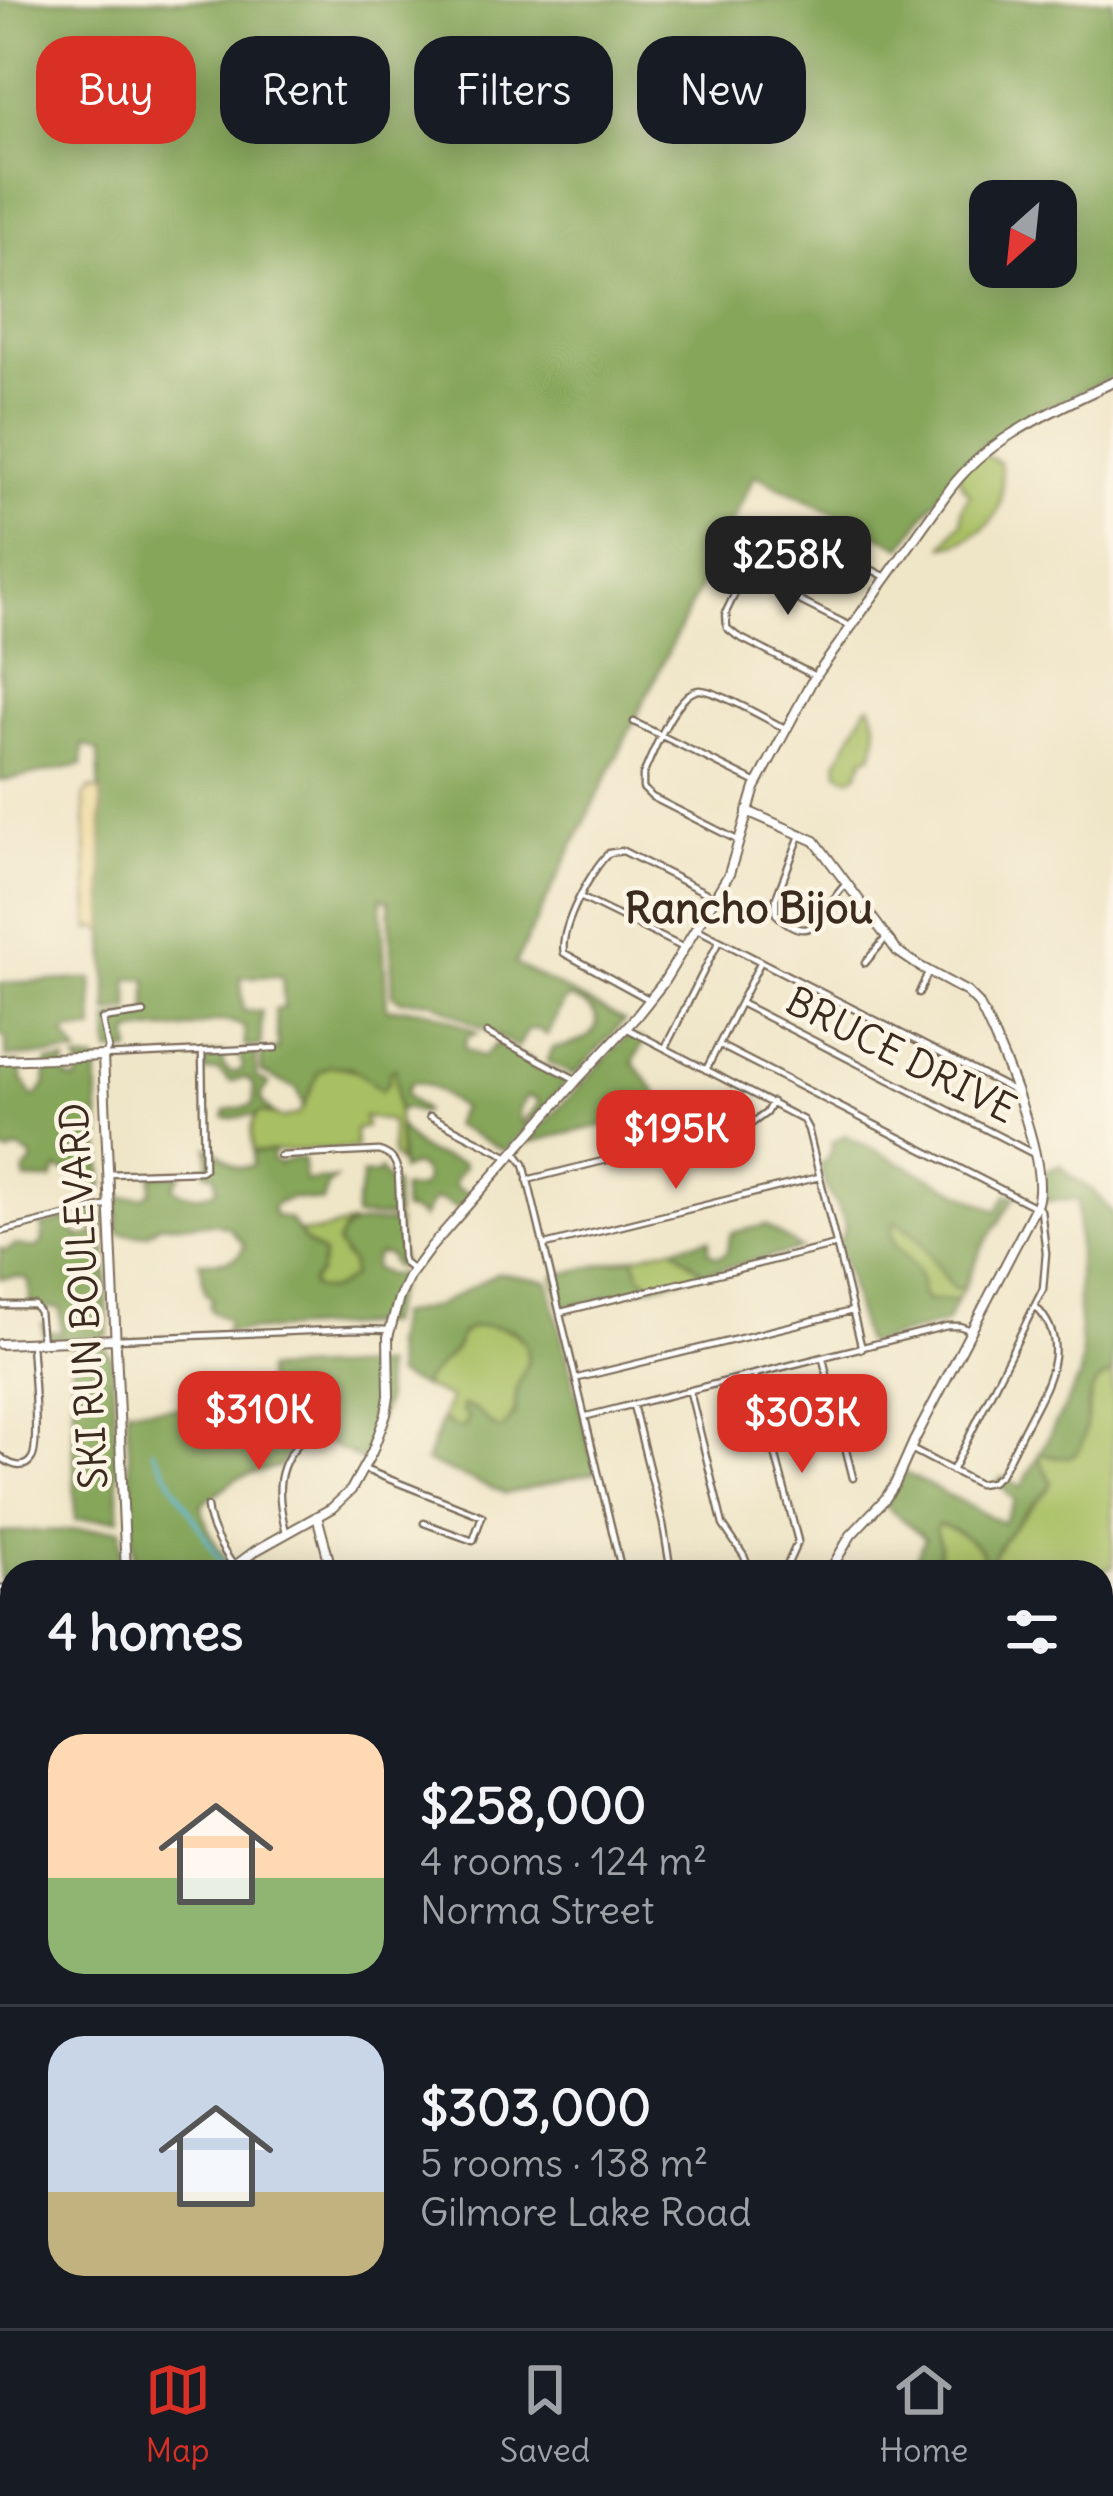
<!DOCTYPE html>
<html lang="en">
<head>
<meta charset="utf-8">
<style>
  :root { --surface:#171b24; --page:#20242c; --text:#f1f3f6; --muted:#9ea1a6; --line:#363941; --accent:#d93025 }
  body { margin:0; font-family:Delius,sans-serif; background:var(--page); color:var(--text); height:100vh; display:flex; flex-direction:column; font-size:45px; white-space:nowrap }
  * { box-sizing:border-box; margin:0 }
  p { font-size:39px; color:var(--muted) }
  .icon { flex:none; width:66px; height:66px; fill:none; stroke:currentColor; stroke-width:2; stroke-linecap:round; stroke-linejoin:round }
  .map { position:relative; flex:1; overflow:hidden }
  .sheet { position:absolute; left:0px; top:1560px; width:1113px; height:768px; display:flex; flex-direction:column; background:var(--surface); border-radius:36px 36px 0 0; box-shadow:0 6px 30px #0003 }
  .sheet>* { flex:none }
  .banner { position:absolute; left:36px; top:36px; width:1041px; height:108px; display:flex; gap:24px }
  .needle { width:78px; rotate:207deg }
  .buttons { position:absolute; left:969px; top:180px; display:grid; gap:24px }
  .buttons a { display:grid; place-items:center; width:108px; height:108px; border-radius:24px; background:var(--surface); box-shadow:0 6px 30px #0003; font-size:60px }
  .price { position:absolute; translate:-50% -102px; padding:0 27px; border-radius:24px; background:var(--accent); color:#fff; font-size:39px; line-height:78px; filter:drop-shadow(0 3px 6px #0008) }
  .price::after { content:''; position:absolute; left:50%; top:72px; width:36px; height:27px; margin-left:-18px; background:inherit; clip-path:polygon(0 0,100% 0,50% 100%) }
  .price.selected { background:#222; color:#fff }
  ul { padding:0; list-style:none }
  li { display:flex; align-items:center; gap:36px; height:300px; padding:0 48px }
  li+li { border-top:3px solid var(--line) }
  li span { display:grid; place-items:center; flex:none; width:336px; height:240px; border-radius:36px; color:#555 }
  li>.icon { margin-inline-start:auto }
  span .icon { width:144px; height:144px; fill:#fffc; stroke-width:1 }
  li b { font-size:51px }
  h2 { display:flex; justify-content:space-between; align-items:center; height:144px; padding:0 48px; font-size:51px }
  .pill { padding:0 42px; border-radius:36px; background:var(--surface); box-shadow:0 6px 30px #0003; font-size:42px; line-height:108px }
  .pill.selected { background:var(--accent); color:#fff }
  .menu { display:flex; justify-content:space-around; align-items:center; height:168px; border-top:3px solid var(--line); background:var(--surface); font-size:33px; color:var(--muted) }
  .menu a { display:grid; justify-items:center; gap:6px }
  .menu .selected { color:var(--accent) }
  .map>svg:first-child { display:block }
  .green { fill:#a8bf64; stroke:#727441; stroke-width:3 }
  .forest { fill:#86a65a; stroke:#60683c; stroke-width:3; fill-rule:evenodd }
  .sand { fill:#eeda9e; stroke:#94825e; stroke-width:3 }
  .lines { fill:none; stroke-linecap:round; stroke-linejoin:round }
  .stream { stroke:#5fbbdd; stroke-width:3 }
  .minor-casing { stroke:#7a6b59; stroke-width:9 }
  .tertiary-casing { stroke:#7a6b59; stroke-width:12 }
  .secondary-casing { stroke:#7a6b59; stroke-width:12 }
  .trunk-casing { stroke:#7a6b59; stroke-width:16 }
  .minor { stroke:#fff; stroke-width:4.5 }
  .tertiary { stroke:#fff; stroke-width:8 }
  .secondary { stroke:#fff; stroke-width:8 }
  .trunk { stroke:#fff; stroke-width:12 }
  .labels { text-anchor:middle; dominant-baseline:central; stroke-width:9; stroke-linejoin:round; paint-order:stroke }
  .street-label { font-size:39px; fill:#3b2a1e; stroke:#fcf5e5 }
  .neighbourhood-label { font-size:42px; font-weight:bold; fill:#3b2a1e; stroke:#fcf5e5 }
</style>
</head>
<body>
<div class="map">
<svg width="1113" height="2328" viewBox="0 0 1113 2328">
  <rect width="100%" height="100%" fill="#fcf5e5"/>
  <filter id="ink" filterUnits="userSpaceOnUse"><feTurbulence type="fractalNoise" baseFrequency=".00833" numOctaves="2"/><feDisplacementMap in="SourceGraphic" scale="24" xChannelSelector="R" yChannelSelector="G"/><feConvolveMatrix kernelMatrix="1 2 1 2 8 2 1 2 1" color-interpolation-filters="sRGB"/></filter>
  <filter id="wash" filterUnits="userSpaceOnUse"><feTurbulence type="fractalNoise" baseFrequency=".004" numOctaves="4" result="noise"/><feDisplacementMap in="SourceGraphic" scale="48" xChannelSelector="R" yChannelSelector="G"/><feGaussianBlur stdDeviation="2.7" result="paint"/><feColorMatrix in="noise" values="0 0 0 0 0 0 0 0 0 0 0 0 0 0 0 0 0 1.4 0 .05"/><feComposite in="paint" operator="in"/></filter>
  <g filter="url(#wash)">
    <rect width="100%" height="100%" fill="#efe5c7"/>
    <!-- green -->
    <path class="green" d="M 979,442 L 983,454 L 1000,463 C 1002,477 1003,490 1001,501 C 998,523 965,545 944,546 L 954,530 L 962,522 L 962,508 L 970,494 L 961,483 L 955,462 Z
      M 870,705 C 879,720 878,739 872,755 L 865,757 L 857,775 L 848,778 L 839,773 L 837,762 L 866,708 Z
      M 329,1066 C 350,1067 361,1070 375,1086 L 393,1068 L 396,1068 L 400,1165 L 392,1154 L 391,1121 L 364,1117 L 366,1127 L 355,1130 L 356,1148 L 253,1152 C 252,1138 247,1121 261,1112 L 283,1118 L 299,1114 L 319,1072 Z
      M 896,1222 C 925,1237 934,1266 954,1289 L 964,1287 L 957,1300 L 928,1301 L 921,1293 C 925,1257 887,1259 892,1223 Z
      M 353,1223 L 342,1231 L 344,1256 L 351,1263 L 352,1277 C 337,1286 329,1295 312,1287 L 312,1281 C 319,1273 324,1265 323,1254 L 303,1240 L 299,1232 L 315,1232 Z
      M 673,1247 L 704,1273 L 655,1285 L 641,1276 L 633,1257 Z
      M 485,1326 C 509,1327 534,1337 526,1366 C 524,1373 520,1378 518,1384 C 512,1408 521,1407 503,1429 L 497,1429 L 469,1407 L 463,1407 L 462,1411 L 469,1418 L 464,1428 L 453,1427 L 442,1419 L 450,1398 L 423,1387 L 424,1380 L 457,1347 L 461,1334 L 469,1328 Z
      M 1113,1373 L 1113,1567 L 1105,1568 L 1101,1586 L 1101,1572 L 985,1572 C 1000,1537 1023,1517 1048,1489 L 1050,1481 L 1038,1456 L 1040,1453 C 1093,1472 1083,1418 1094,1385 Z
      M 937,1524 C 953,1528 974,1540 983,1554 L 975,1572 L 936,1572 L 940,1544 L 935,1530 Z"/>
    <!-- forest -->
    <path class="forest" d="M 0,0 L 1113,0 L 1113,376 C 1064,401 1004,422 965,463 C 942,488 922,519 902,547 L 755,475 L 515,964 L 624,1021 L 574,1075 L 547,1061 L 553,1048 C 593,1045 620,1016 569,998 L 563,1002 L 547,1035 L 537,1029 L 528,1030 L 518,1047 L 431,1001 L 400,1000 L 393,995 L 389,901 L 381,897 L 387,1009 C 429,1006 440,1014 477,1033 L 467,1037 L 464,1048 L 483,1057 L 497,1043 L 568,1080 L 535,1118 L 525,1119 L 537,1106 L 537,1099 L 526,1096 L 520,1108 L 519,1120 L 526,1124 L 531,1122 L 505,1151 L 453,1125 L 461,1108 C 443,1096 435,1084 413,1082 L 408,1087 L 406,1095 L 424,1110 L 422,1113 L 405,1108 L 398,1111 L 395,1068 L 389,1072 L 389,1082 L 382,1090 L 351,1067 L 329,1066 L 319,1072 L 304,1106 L 297,1089 L 261,1072 L 262,1052 L 278,1049 L 275,1009 L 284,1008 L 282,976 L 241,977 L 243,1011 L 261,1011 L 261,1046 L 245,1047 L 244,1027 C 218,1014 208,1026 183,1029 C 165,1030 148,1028 130,1033 L 131,1051 L 110,1052 L 108,1019 L 147,1016 L 147,979 L 128,979 L 130,1010 L 108,1012 L 98,751 L 83,744 L 82,765 L 0,781 ZM 990,201 L 1056,201 L 1056,267 L 990,267 Z
      M 92,979 L 94,1030 L 69,1030 L 65,1036 L 79,1054 L 6,1057 L 6,1038 L 0,1034 L 0,983 Z
      M 628,1035 L 644,1041 L 633,1062 L 670,1110 L 526,1143 Z
      M 256,1052 L 256,1077 L 269,1084 L 261,1094 L 262,1102 L 275,1115 L 261,1112 L 255,1116 C 244,1113 235,1122 224,1117 L 226,1110 L 251,1106 L 254,1101 L 253,1084 L 245,1077 L 231,1082 L 217,1070 L 205,1072 L 205,1055 L 223,1053 C 221,1064 223,1068 233,1073 L 241,1070 L 243,1066 L 239,1053 Z
      M 77,1061 L 96,1061 L 103,1187 L 87,1189 L 84,1177 L 57,1169 L 52,1180 L 26,1180 L 24,1173 L 33,1160 L 30,1155 L 18,1149 L 10,1153 L 0,1151 L 0,1064 L 21,1064 L 22,1079 L 33,1097 L 36,1096 L 45,1086 L 47,1062 L 66,1062 L 64,1072 L 68,1079 L 76,1081 L 82,1073 Z
      M 399,1125 C 424,1159 427,1152 463,1163 L 464,1167 L 454,1181 L 455,1187 L 470,1194 L 457,1208 L 438,1199 L 431,1203 L 423,1218 L 414,1212 L 403,1210 L 402,1188 L 419,1189 L 426,1180 L 422,1170 L 413,1165 L 401,1170 Z
      M 845,1135 L 997,1211 L 1007,1194 L 1015,1197 L 982,1248 L 964,1287 L 954,1289 L 917,1236 L 896,1222 L 892,1224 L 892,1241 C 906,1259 924,1269 921,1293 L 927,1301 L 957,1300 L 946,1323 L 871,1343 L 864,1342 L 839,1241 C 853,1223 839,1212 830,1195 C 824,1186 823,1176 820,1166 L 831,1154 L 832,1143 Z
      M 208,1147 C 227,1153 230,1175 253,1165 L 253,1152 L 275,1152 L 272,1156 L 272,1160 L 280,1164 L 290,1159 L 303,1158 L 305,1181 L 335,1179 L 328,1185 L 323,1202 L 292,1198 L 275,1204 L 272,1210 L 275,1216 L 290,1219 L 303,1240 L 323,1254 L 319,1274 L 312,1281 L 312,1287 C 329,1295 338,1286 352,1277 L 351,1263 L 337,1244 C 345,1217 373,1223 397,1222 L 401,1267 L 393,1266 L 389,1256 L 383,1254 L 377,1255 L 374,1262 L 374,1268 L 388,1275 L 401,1274 L 386,1324 L 225,1332 L 228,1320 L 212,1312 L 209,1306 L 212,1298 C 199,1292 206,1274 199,1262 C 216,1261 239,1265 244,1245 L 228,1227 L 215,1223 L 159,1225 L 147,1234 L 136,1235 L 118,1233 L 117,1198 L 144,1197 L 151,1191 L 152,1175 L 181,1175 L 173,1187 C 184,1198 205,1197 217,1189 L 215,1175 L 205,1172 L 209,1161 Z
      M 1061,1165 L 1070,1175 L 1093,1191 L 1113,1213 L 1113,1373 C 1108,1376 1100,1379 1096,1384 C 1076,1408 1103,1476 1040,1453 L 1080,1377 L 1082,1356 L 1078,1308 L 1078,1200 L 1044,1201 L 1044,1172 Z
      M 380,1170 L 386,1179 L 395,1185 L 396,1217 L 356,1217 C 353,1202 363,1191 362,1175 L 377,1174 Z
      M 101,1210 L 105,1213 L 108,1334 L 104,1337 L 52,1339 L 44,1336 L 42,1322 L 48,1332 L 61,1333 L 60,1308 L 41,1308 L 30,1301 L 29,1280 L 20,1277 L 0,1278 L 0,1248 L 5,1251 L 16,1245 L 36,1248 L 43,1242 L 42,1226 L 69,1219 C 73,1235 77,1241 93,1235 L 96,1224 L 80,1216 Z
      M 766,1225 L 801,1249 L 704,1273 L 673,1247 L 709,1239 L 709,1252 L 717,1257 L 726,1253 L 731,1233 Z
      M 633,1257 L 641,1276 L 655,1285 L 568,1307 L 561,1302 L 554,1276 Z
      M 498,1273 L 548,1281 L 596,1472 L 506,1494 L 426,1462 L 442,1419 L 453,1427 L 464,1428 L 469,1418 L 462,1411 L 462,1406 C 484,1408 485,1428 503,1429 L 515,1414 L 517,1387 L 528,1362 L 526,1346 L 518,1334 L 511,1329 L 485,1326 L 469,1328 L 461,1334 L 457,1347 L 425,1380 L 423,1387 L 396,1376 L 392,1347 L 397,1315 L 436,1306 Z
      M 95,1344 L 103,1345 L 112,1359 L 119,1519 L 75,1520 L 72,1345 Z
      M 383,1366 L 385,1402 L 363,1461 L 315,1437 L 311,1429 L 301,1432 L 280,1466 L 237,1478 L 202,1504 C 203,1523 216,1546 227,1562 L 221,1572 L 134,1572 L 127,1408 L 266,1408 L 265,1370 Z
      M 1038,1456 L 1051,1481 L 1048,1489 C 1023,1515 999,1539 985,1572 L 975,1572 L 983,1554 C 975,1540 953,1528 937,1524 L 935,1530 L 940,1544 L 936,1572 L 910,1572 L 925,1538 L 885,1506 L 905,1473 L 1003,1523 L 1015,1501 L 997,1482 L 1003,1477 L 1021,1488 Z
      M 120,1529 L 122,1572 L 12,1572 L 12,1585 L 0,1585 L 0,1532 Z"/>
    <!-- sand -->
    <path class="sand" d="M 91,788 L 101,792 L 105,933 L 97,927 L 90,930 L 84,796 Z"/>
    <g class="lines">
      <!-- stream -->
      <path class="stream" d="M 152,1449 L 224,1567
        M 241,2319 L 242,2316"/>
    </g>
  </g>
  <g filter="url(#ink)">
    <g class="lines">
      <defs>
        <path id="minor" d="M 744,573 L 850,626
          M 815,676 L 737,636 L 727,628 L 726,612 L 759,543 L 772,529 L 779,527 L 794,530 L 886,577
          M 634,722 L 757,783
          M 801,833 L 776,898 L 776,914 C 816,952 821,909 845,885
          M 739,841 L 652,797 L 643,788 L 643,775 C 652,755 676,692 699,690 C 715,689 768,720 786,729
          M 582,898 L 684,948
          M 699,930 L 1014,1091
          M 865,963 L 886,938
          M 919,993 L 929,971
          M 650,1000 L 564,953 C 559,930 591,869 609,853 L 623,851 L 716,898
          M 740,1003 L 1032,1153
          M 144,1013 L 102,1019 L 108,1049 L 103,1056 L 276,1048
          M 626,1028 L 803,1120 L 808,1129 L 862,1349
          M 487,1033 L 577,1080
          M 719,1045 L 1041,1210 L 1046,1253 L 1043,1289 L 952,1471
          M 665,1048 L 719,941
          M 706,1070 L 760,963
          M 430,1116 L 509,1157
          M 514,1151 L 524,1164 L 622,1572
          M 280,1156 L 379,1151 C 391,1155 396,1160 398,1173 L 402,1257 L 404,1263 L 413,1270
          M 108,1174 L 201,1171 L 204,1169 L 202,1051
          M 527,1180 L 751,1124 L 766,1113 L 772,1102
          M 0,1232 L 109,1205
          M 545,1245 L 819,1177
          M 0,1305 L 34,1305 L 39,1312 L 42,1343
          M 561,1312 L 836,1245
          M 115,1339 L 357,1329 L 390,1330
          M 823,1359 L 853,1478
          M 755,1376 L 798,1541 L 784,1572
          M 578,1378 L 852,1311
          M 690,1392 L 723,1525 L 744,1556 L 750,1572
          M 633,1405 L 663,1524 L 671,1572
          M 587,1416 L 947,1326 L 959,1326 L 971,1330
          M 911,1449 L 978,1484 L 991,1482 L 1000,1475 C 1010,1458 1018,1440 1027,1423 C 1047,1384 1073,1344 1035,1306
          M 0,1456 C 8,1464 24,1472 32,1458 C 40,1446 32,1363 31,1343
          M 366,1470 L 482,1516 L 473,1541 L 424,1523
          M 207,1507 C 209,1528 221,1548 234,1566
          M 286,1532 C 276,1494 274,1462 308,1435
          M 0,1588 L 12,1588
          M 0,1776 L 12,1775
          M 0,1828 L 12,1827
          M 0,1843 L 12,2088
          M 1101,1907 L 1113,1894
          M 0,1931 L 12,1931
          M 1101,1934 L 1113,1941
          M 0,1984 L 12,1983
          M 1101,1990 L 1113,1997
          M 1101,2027 L 1113,2005
          M 1101,2049 L 1113,2053
          M 1101,2109 L 1113,2115
          M 0,2139 L 12,2139
          M 1101,2169 L 1113,2175
          M 0,2191 L 12,2190
          M 0,2243 L 12,2243
          M 1101,2248 L 1113,2233
          M 1101,2297 L 1113,2304
          M 158,2316 L 158,2328
          M 167,2316 L 168,2328
          M 948,2316 L 971,2328
          M 1022,2316 L 1047,2328
          M 884,2328 L 890,2316"/>
        <path id="tertiary" d="M 747,811 L 815,841 L 897,951 L 919,966 L 967,992 L 978,1003 C 999,1042 1052,1166 1036,1206 L 914,1441 L 895,1484 L 885,1499 L 851,1535 L 829,1572
          M 0,1060 L 103,1056 L 126,1572
          M 0,1344 L 115,1339
          M 317,1516 L 332,1572
          M 1101,1867 L 1113,1856
          M 0,1880 L 12,1880
          M 735,2328 L 740,2316"/>
        <path id="secondary" d="M 227,1572 L 255,1551 L 332,1508 L 351,1490 L 372,1452 L 386,1414 L 389,1396 L 388,1337 L 399,1298 L 409,1277 L 431,1247 L 577,1080 L 636,1017 L 663,983 L 729,874 L 755,788 L 811,683 L 950,489 C 991,435 1054,411 1113,382
          M 0,1758 L 12,1748"/>
        <path id="trunk" d="M 0,2308 L 12,2308
          M 555,2316 L 665,2328"/>
      </defs>
      <!-- minor casing -->
      <use href="#minor" class="minor-casing"/>
      <!-- tertiary casing -->
      <use href="#tertiary" class="tertiary-casing"/>
      <!-- secondary casing -->
      <use href="#secondary" class="secondary-casing"/>
      <!-- trunk casing -->
      <use href="#trunk" class="trunk-casing"/>
      <!-- minor -->
      <use href="#minor" class="minor"/>
      <!-- tertiary -->
      <use href="#tertiary" class="tertiary"/>
      <!-- secondary -->
      <use href="#secondary" class="secondary"/>
      <!-- trunk -->
      <use href="#trunk" class="trunk"/>
    </g>
  </g>
  <g class="labels">
    <!-- street labels -->
    <g class="street-label">
      <text transform="translate(901 1055) rotate(27)">BRUCE DRIVE</text>
      <text transform="translate(84 1296) rotate(-93)">SKI RUN BOULEVARD</text>
    </g>
    <!-- neighbourhood labels -->
    <g class="neighbourhood-label">
      <text x="749" y="908">Rancho Bijou</text>
    </g>
  </g>
</svg>
<div class="buttons">
<a><svg class="needle" viewBox="-14 -14 28 28"><path d="M0-13l5 13h-10z" fill="#e53935"/><path d="M0 13l5-13h-10z" fill="#9ea1a6"/></svg></a>
</div>
<b class="price selected" style="left:788px;top:618px">$258K</b>
<b class="price" style="left:676px;top:1192px">$195K</b>
<b class="price" style="left:259px;top:1473px">$310K</b>
<b class="price" style="left:802px;top:1476px">$303K</b>
<div class="banner">
<a class="pill selected">Buy</a>
<a class="pill">Rent</a>
<a class="pill">Filters</a>
<a class="pill">New</a>
</div>
<section class="sheet">
<h2>4 homes<svg class="icon" aria-label="filters" viewBox="0 0 24 24"><path d="M4 7h16M4 17h16"/><circle cx="9" cy="7" r="2"/><circle cx="15" cy="17" r="2"/></svg></h2>
<ul>
<li><span style="background:linear-gradient(#ffd9b3 60%,#8fb573 0)"><svg class="icon" aria-label="home" viewBox="0 0 24 24"><path d="M3 11l9-7 9 7M6 9v11h12V9"/></svg></span><div><b>$258,000</b><p>4 rooms · 124 m²</p><p>Norma Street</p></div></li>
<li><span style="background:linear-gradient(#c9d6e8 65%,#c2b280 0)"><svg class="icon" aria-label="home" viewBox="0 0 24 24"><path d="M3 11l9-7 9 7M6 9v11h12V9"/></svg></span><div><b>$303,000</b><p>5 rooms · 138 m²</p><p>Gilmore Lake Road</p></div></li>
</ul>
</section>
</div>
<nav class="menu">
<a class="selected"><svg class="icon" aria-label="map" viewBox="0 0 24 24"><path d="M3 6l6-2 6 2 6-2v14l-6 2-6-2-6 2zM9 4v14M15 6v14"/></svg>Map</a>
<a><svg class="icon" aria-label="saved" viewBox="0 0 24 24"><path d="M7 4h10v16l-5-4-5 4z"/></svg>Saved</a>
<a><svg class="icon" aria-label="home" viewBox="0 0 24 24"><path d="M3 11l9-7 9 7M6 9v11h12V9"/></svg>Home</a>
</nav>
</body>
</html>
